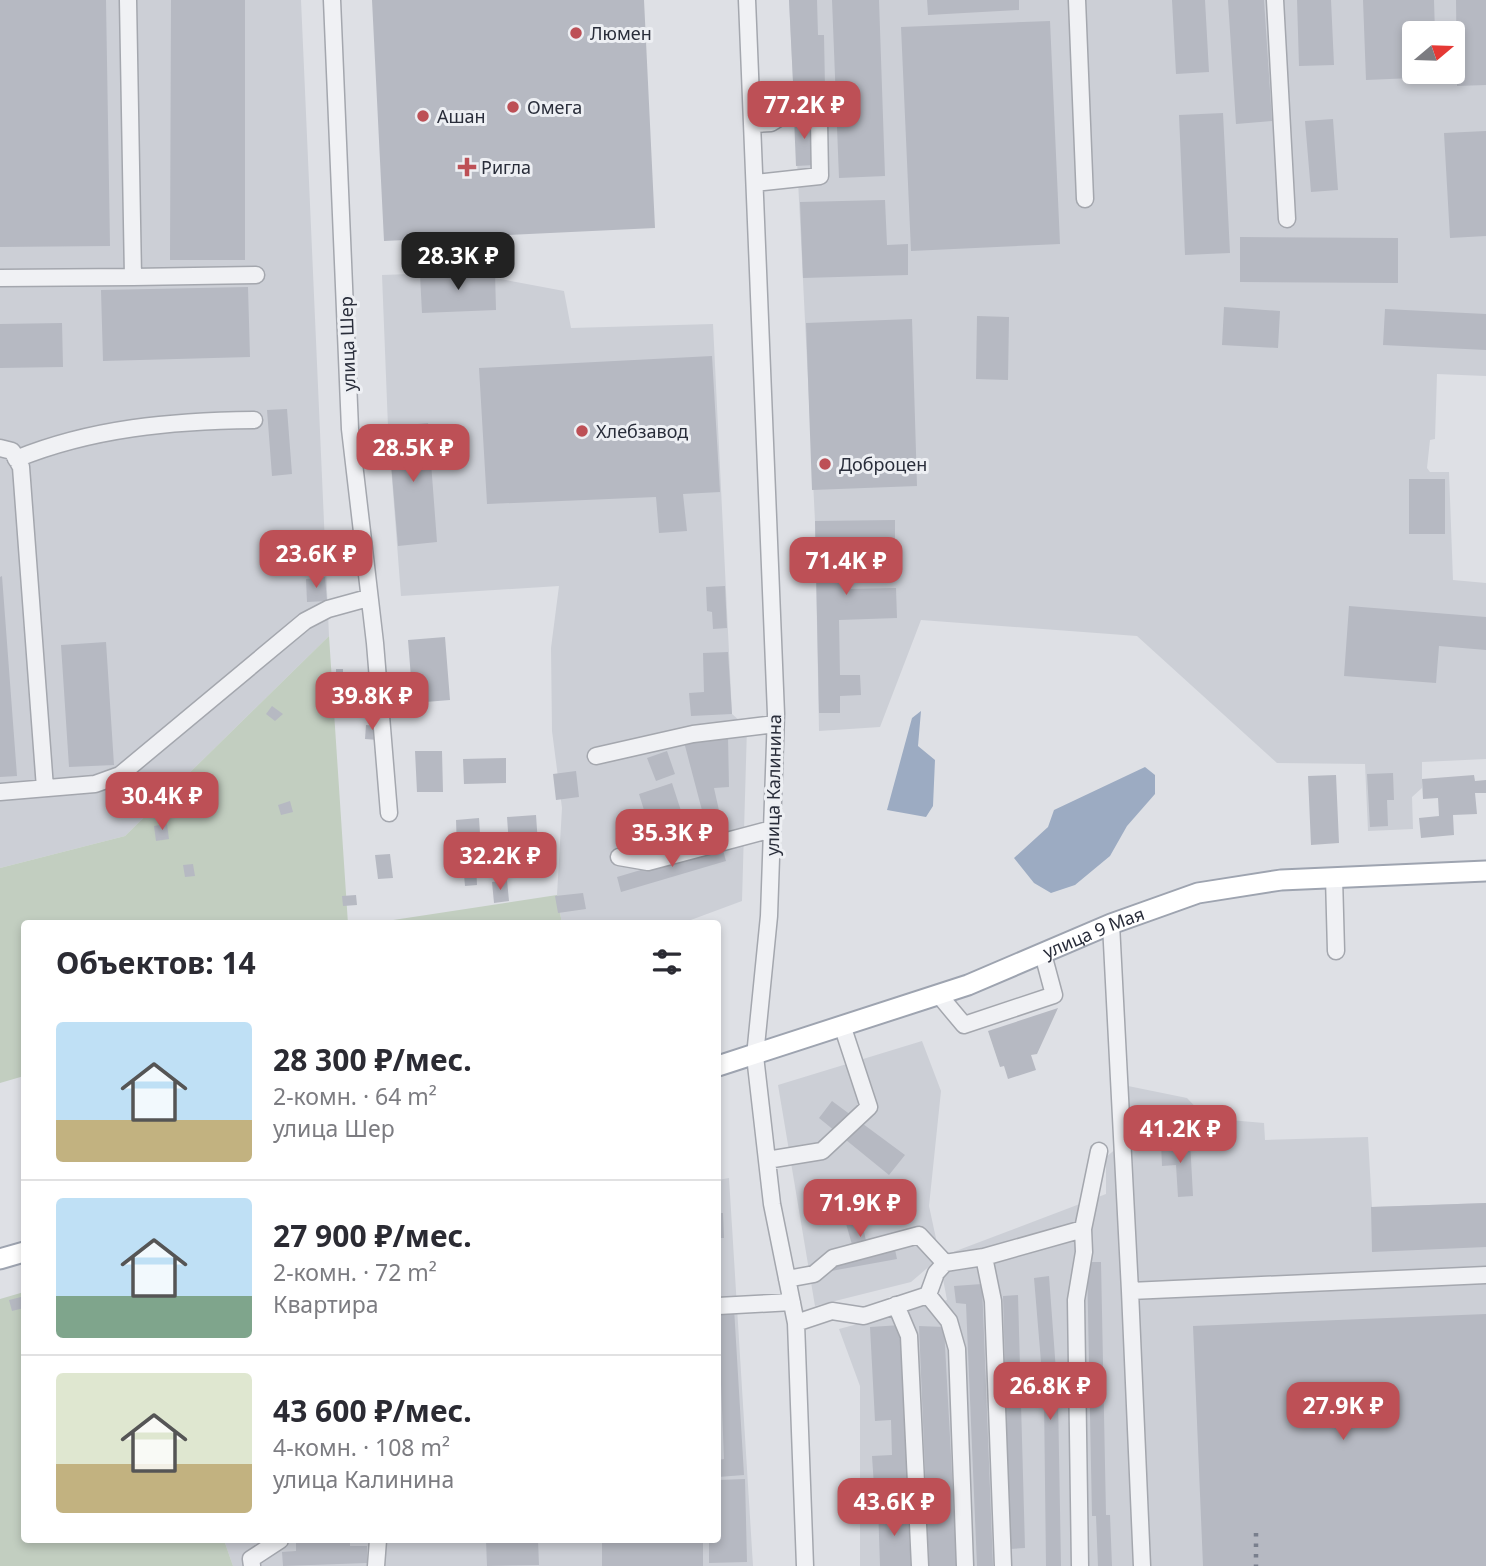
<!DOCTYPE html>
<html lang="ru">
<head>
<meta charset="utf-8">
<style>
  :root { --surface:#fff; --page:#f2f2f3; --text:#2b2b33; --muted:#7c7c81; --line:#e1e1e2; --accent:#bd5056 }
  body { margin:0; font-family:"Noto Sans",sans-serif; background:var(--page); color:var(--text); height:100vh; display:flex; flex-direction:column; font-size:26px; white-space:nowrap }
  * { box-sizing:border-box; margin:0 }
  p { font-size:23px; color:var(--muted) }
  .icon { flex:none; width:38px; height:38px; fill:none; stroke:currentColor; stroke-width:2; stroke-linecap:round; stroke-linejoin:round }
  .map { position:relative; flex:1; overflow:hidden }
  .side { position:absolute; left:21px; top:920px; width:700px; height:623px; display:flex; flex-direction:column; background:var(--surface); border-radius:7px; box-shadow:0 4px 10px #0003 }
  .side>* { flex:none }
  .needle { width:46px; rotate:71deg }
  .fabs { position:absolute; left:1402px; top:21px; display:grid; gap:14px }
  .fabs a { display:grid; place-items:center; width:63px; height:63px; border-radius:7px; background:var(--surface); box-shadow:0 4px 10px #0003; font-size:35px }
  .price { position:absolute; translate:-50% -60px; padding:0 16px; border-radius:14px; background:var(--accent); color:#fff; font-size:23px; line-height:46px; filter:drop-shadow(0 2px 4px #0008) }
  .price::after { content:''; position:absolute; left:50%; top:42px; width:21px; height:16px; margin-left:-10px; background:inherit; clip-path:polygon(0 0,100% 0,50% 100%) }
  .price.on { background:#222; color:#fff }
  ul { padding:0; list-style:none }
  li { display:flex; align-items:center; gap:21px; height:175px; padding:0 35px }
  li+li { border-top:2px solid var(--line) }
  li span { display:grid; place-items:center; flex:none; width:196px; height:140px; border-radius:7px; color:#555 }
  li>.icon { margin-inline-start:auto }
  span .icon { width:84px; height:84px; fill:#fffc; stroke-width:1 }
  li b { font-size:30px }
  h2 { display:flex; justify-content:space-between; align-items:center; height:84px; padding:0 35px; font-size:30px }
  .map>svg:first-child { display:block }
  .built { fill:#cccfd6; fill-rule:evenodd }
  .green { fill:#c2cec0 }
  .water { fill:#9cabc2 }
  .building { fill:#b6b9c2 }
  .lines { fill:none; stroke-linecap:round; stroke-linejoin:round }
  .minor-casing { stroke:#a4a7ae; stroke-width:19 }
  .major-casing { stroke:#9ea4b0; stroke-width:23 }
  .minor { stroke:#f0f1f4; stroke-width:16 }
  .major { stroke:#fff; stroke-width:19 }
  .rail { stroke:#797f8d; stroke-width:4.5; stroke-dasharray:3.5 7; stroke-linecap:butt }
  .poi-dot { fill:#bd5056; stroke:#edeff3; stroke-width:2.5 }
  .labels { text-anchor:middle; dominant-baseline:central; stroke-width:6; stroke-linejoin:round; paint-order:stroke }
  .poi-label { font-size:18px; fill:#292d3a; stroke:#edeff3; text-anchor:start }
  .street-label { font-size:18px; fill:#292d3a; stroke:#edeff3 }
</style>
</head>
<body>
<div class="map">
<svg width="1486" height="1566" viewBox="0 0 1486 1566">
  <rect width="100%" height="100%" fill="#dee0e5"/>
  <!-- built -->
  <path class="built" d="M 0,0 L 301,0 L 329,636 L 125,836 L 0,868 Z
    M 789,0 L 1486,0 L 1486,376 L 1437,374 L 1435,439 L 1430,440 L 1427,468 L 1430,472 L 1449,472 L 1453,580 L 1486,583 L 1486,759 L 1422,762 L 1422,788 L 1412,797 L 1413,829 L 1368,831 L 1365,764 L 1277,763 L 1137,636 L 921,620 L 880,727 L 819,731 L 815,521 ZM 1414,33 L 1452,33 L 1452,72 L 1414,72 Z
    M 495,271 L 495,278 L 564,291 L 571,328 L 713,324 L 732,714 L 747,727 L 742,901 L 680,924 L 562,924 L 557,895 L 562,808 L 552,731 L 551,648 L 559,586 L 401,596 L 388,427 L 382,275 Z
    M 922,1041 L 941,1091 L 929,1206 L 940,1257 L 1106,1194 L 1106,1157 L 1117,1148 L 1113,1086 L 1128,1086 L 1187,1098 L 1206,1118 L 1264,1123 L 1265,1140 L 1368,1137 L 1372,1207 L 1486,1203 L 1486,1566 L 860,1566 L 860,1386 L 839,1329 L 947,1300 L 939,1258 L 911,1282 L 815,1306 L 778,1085 Z
    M 729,1178 L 753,1566 L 233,1566 L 224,1540 L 718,1540 L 718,1180 Z"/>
  <!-- green -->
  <path class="green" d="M 329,636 L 348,924 L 24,924 L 24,1076 L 0,1083 L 0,868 L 125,836 Z
    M 557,895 L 562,924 L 367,924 Z
    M 24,1292 L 24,1540 L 224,1540 L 233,1566 L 0,1566 L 0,1299 Z"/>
  <!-- water -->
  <path class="water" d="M 921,711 L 918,746 L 935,760 L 933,806 L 926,817 L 887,810 L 912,718 Z
    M 1145,767 L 1155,775 L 1155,794 L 1127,826 L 1110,856 L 1075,885 L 1051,893 L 1034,883 L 1014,858 L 1048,827 L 1054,810 Z"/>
  <!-- building -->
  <path class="building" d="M 0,0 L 106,0 L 110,246 L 0,247 Z
    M 171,0 L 245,0 L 245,260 L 170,260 Z
    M 372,0 L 644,0 L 655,228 L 384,241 Z
    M 789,0 L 817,0 L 818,35 L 824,35 L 825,88 L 814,102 L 794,103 Z
    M 832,0 L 879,0 L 885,176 L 839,178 Z
    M 927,0 L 1019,0 L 1019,10 L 928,15 Z
    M 1172,0 L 1205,0 L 1209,72 L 1176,74 Z
    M 1228,0 L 1264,0 L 1272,121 L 1236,124 Z
    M 1297,0 L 1331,0 L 1334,65 L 1299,66 Z
    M 1363,0 L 1434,0 L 1435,33 L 1414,33 L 1414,72 L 1436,72 L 1436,77 L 1366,80 Z
    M 1456,0 L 1486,0 L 1486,85 L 1457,86 Z
    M 1050,21 L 1060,244 L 911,251 L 901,27 Z
    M 1223,113 L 1230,253 L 1185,255 L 1179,115 Z
    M 812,116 L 815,165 L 796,166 L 794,117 Z
    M 1333,119 L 1338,190 L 1311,192 L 1305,121 Z
    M 1486,131 L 1486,236 L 1450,238 L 1444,133 Z
    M 885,200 L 887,245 L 908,244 L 908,275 L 803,278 L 800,202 Z
    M 1240,237 L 1398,238 L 1398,283 L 1240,282 Z
    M 495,272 L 496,310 L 422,313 L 420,275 Z
    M 248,287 L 250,357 L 103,361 L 101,290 Z
    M 1224,307 L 1280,311 L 1278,348 L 1222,345 Z
    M 1385,309 L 1486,314 L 1486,350 L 1383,345 Z
    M 977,316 L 1009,317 L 1008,380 L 976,379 Z
    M 912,319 L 917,486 L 812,490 L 806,323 Z
    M 62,323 L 63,367 L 0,368 L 0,324 Z
    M 712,356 L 720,492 L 683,494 L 687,531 L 659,533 L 656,497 L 487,504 L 479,368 Z
    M 287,409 L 292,474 L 272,476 L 267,410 Z
    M 428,423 L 437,542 L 398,546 L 388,427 Z
    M 1409,479 L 1445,479 L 1445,534 L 1409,534 Z
    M 895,520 L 895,551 L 866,552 L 866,572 L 845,572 L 845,589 L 896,588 L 897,618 L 839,620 L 840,675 L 860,675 L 861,695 L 840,696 L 840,713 L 819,713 L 815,521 Z
    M 2,576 L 17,776 L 0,777 L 0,577 Z
    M 325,577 L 327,601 L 307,602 L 306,579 Z
    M 725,586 L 727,628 L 713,629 L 712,612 L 707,611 L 706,587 Z
    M 1349,606 L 1486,617 L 1486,650 L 1439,646 L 1436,683 L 1344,676 Z
    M 445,637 L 450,700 L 413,703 L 408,640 Z
    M 106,642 L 114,765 L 69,767 L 61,645 Z
    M 728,652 L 732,714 L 691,716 L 689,693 L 704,692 L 703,653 Z
    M 336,669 L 343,669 L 343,689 L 336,689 Z
    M 272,706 L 283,714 L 275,721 L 266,714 Z
    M 366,725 L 379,726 L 378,740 L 365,739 Z
    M 728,736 L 729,787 L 714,788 L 724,833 L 709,837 L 684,742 Z
    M 415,751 L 442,751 L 443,792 L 417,792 Z
    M 667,751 L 675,774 L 656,781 L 647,758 Z
    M 506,758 L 506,783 L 464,784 L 463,759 Z
    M 576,771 L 579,797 L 556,800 L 553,774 Z
    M 1393,773 L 1394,800 L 1387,800 L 1388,826 L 1370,827 L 1367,774 Z
    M 1336,775 L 1339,843 L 1311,845 L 1308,776 Z
    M 1474,775 L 1475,781 L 1486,780 L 1486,793 L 1475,793 L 1477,814 L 1453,815 L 1454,835 L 1421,838 L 1419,818 L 1439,816 L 1438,798 L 1423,799 L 1422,779 Z
    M 672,783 L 682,814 L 688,813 L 697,842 L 658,855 L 639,794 Z
    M 290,801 L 293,812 L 281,815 L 278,805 Z
    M 536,815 L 538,844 L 509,845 L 507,817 Z
    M 479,818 L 481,849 L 457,850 L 456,820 Z
    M 167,824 L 169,839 L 156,841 L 154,826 Z
    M 722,846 L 726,861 L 621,892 L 617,877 Z
    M 390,854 L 393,878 L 378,879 L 375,855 Z
    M 476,863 L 477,885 L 465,886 L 463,864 Z
    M 193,864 L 195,876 L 185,877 L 183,865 Z
    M 507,880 L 509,901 L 494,903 L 492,882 Z
    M 583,893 L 586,909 L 558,913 L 555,896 Z
    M 356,895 L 357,905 L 343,906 L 342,896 Z
    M 1058,1008 L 1037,1054 L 1031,1055 L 1036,1070 L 1008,1079 L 1004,1066 L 1000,1067 L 988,1031 Z
    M 832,1101 L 905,1155 L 889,1175 L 819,1118 Z
    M 1190,1141 L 1193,1196 L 1178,1197 L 1176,1165 L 1162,1166 L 1161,1142 Z
    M 871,1197 L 875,1216 L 861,1219 L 867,1245 L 893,1240 L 897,1259 L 831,1271 L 827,1253 L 853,1248 L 840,1203 Z
    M 1486,1203 L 1486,1247 L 1372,1252 L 1371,1207 Z
    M 718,1213 L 723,1213 L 724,1238 L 718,1238 Z
    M 1087,1262 L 1101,1262 L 1106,1515 L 1110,1515 L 1112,1566 L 1098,1566 L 1096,1516 L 1092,1516 Z
    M 1049,1276 L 1058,1398 L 1061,1566 L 1046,1566 L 1044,1398 L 1034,1278 Z
    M 982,1284 L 993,1566 L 977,1566 L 966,1304 L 956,1303 L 954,1286 Z
    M 1018,1295 L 1025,1548 L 1010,1549 L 1003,1296 Z
    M 21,1297 L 24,1308 L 12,1311 L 9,1300 Z
    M 734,1308 L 744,1475 L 718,1477 L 718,1460 L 724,1459 L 718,1309 Z
    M 1486,1314 L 1486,1566 L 1203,1566 L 1193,1326 Z
    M 901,1325 L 910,1484 L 874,1486 L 872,1456 L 892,1455 L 891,1420 L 875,1421 L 870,1327 Z
    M 919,1326 L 944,1327 L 957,1566 L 929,1566 Z
    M 745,1479 L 747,1562 L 709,1563 L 709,1540 L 718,1540 L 718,1480 Z
    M 878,1505 L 893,1505 L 893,1515 L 908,1515 L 911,1566 L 880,1566 Z
    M 296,1540 L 350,1540 L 350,1546 L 367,1546 L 367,1563 L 283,1566 L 282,1552 L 296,1551 Z
    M 486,1540 L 538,1540 L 539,1565 L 487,1566 Z
    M 602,1540 L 703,1540 L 703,1566 L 602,1566 Z"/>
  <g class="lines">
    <defs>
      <path id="minor" d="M 128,0 L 133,277 L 256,275
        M 332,0 L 350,429 L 375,643 L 389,813
        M 747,0 L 776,714 L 769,916 L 755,1056 L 772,1204 L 796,1323 L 805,1566
        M 1077,0 L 1085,199
        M 1275,0 L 1287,219
        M 752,124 L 771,123 L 789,112 L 812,111 L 819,121 L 820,176 L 755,183
        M 0,278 L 133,277
        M 0,448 L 12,451 L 21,467 L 45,788
        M 16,459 C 92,428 172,421 254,420
        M 596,756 L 693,734 L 775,724
        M 0,792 L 95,784 L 120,775 L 305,621 L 328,609 L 368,598
        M 619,857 L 648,862 L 772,829
        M 1334,877 L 1336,951
        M 1111,924 L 1130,1291
        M 939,995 L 964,1025 L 1054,995 L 1043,954
        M 767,1160 L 822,1151 L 869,1107 L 843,1028
        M 984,1257 L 993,1301 L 1003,1566
        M 787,1279 L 814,1274 L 833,1258 L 919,1235 L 945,1263
        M 928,1295 L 949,1321 L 957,1349 L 965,1566
        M 896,1305 L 909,1336 L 920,1566
        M 718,1306 L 792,1302
        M 796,1323 L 832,1311 L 864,1316 L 928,1295 L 936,1273 L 945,1263 L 984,1257 L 1083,1229
        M 252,1566 L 251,1559 L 280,1540
        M 376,1566 L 378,1540
        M 1080,1566 L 1076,1300 L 1084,1252 L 1083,1229 L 1099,1151
        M 1142,1566 L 1130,1291 L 1486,1275"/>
      <g id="major">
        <path id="s1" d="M 718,1066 L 968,985 L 1111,924 L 1198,893 L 1281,880 L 1486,871"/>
        <path d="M 0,1259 L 24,1252"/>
      </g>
    </defs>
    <!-- minor casing -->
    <use href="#minor" class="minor-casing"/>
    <!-- major casing -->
    <use href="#major" class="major-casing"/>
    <!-- minor -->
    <use href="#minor" class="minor"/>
    <!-- major -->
    <use href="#major" class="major"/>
    <!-- rail -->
    <path class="rail" d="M 1256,1533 L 1256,1566"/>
  </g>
  <!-- markers -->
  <g class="poi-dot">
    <circle cx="576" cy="33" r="7"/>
    <circle cx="513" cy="107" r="7"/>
    <circle cx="423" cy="116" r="7"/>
    <path d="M463.5 156.5h7v7h7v7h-7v7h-7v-7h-7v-7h7z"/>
    <circle cx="582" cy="431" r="7"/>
    <circle cx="825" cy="464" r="7"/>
  </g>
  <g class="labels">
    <!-- poi labels -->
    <g class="poi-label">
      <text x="590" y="33">Люмен</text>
      <text x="527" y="107">Омега</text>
      <text x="437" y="116">Ашан</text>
      <text x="481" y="167">Ригла</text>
      <text x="596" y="431">Хлебзавод</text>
      <text x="839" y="464">Доброцен</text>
    </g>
    <!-- street labels -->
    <g class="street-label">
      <text transform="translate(347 344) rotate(-92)">улица Шер</text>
      <text transform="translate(773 785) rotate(-89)">улица Калинина</text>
      <text stroke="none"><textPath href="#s1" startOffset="399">улица 9 Мая</textPath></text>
    </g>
  </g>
</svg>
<div class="fabs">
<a><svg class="needle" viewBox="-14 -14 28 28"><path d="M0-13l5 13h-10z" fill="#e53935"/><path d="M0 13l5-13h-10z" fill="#7c7c81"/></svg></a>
</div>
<b class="price" style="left:804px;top:141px">77.2K ₽</b>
<b class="price on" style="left:458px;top:292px">28.3K ₽</b>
<b class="price" style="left:413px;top:484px">28.5K ₽</b>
<b class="price" style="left:316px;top:590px">23.6K ₽</b>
<b class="price" style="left:846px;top:597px">71.4K ₽</b>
<b class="price" style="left:372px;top:732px">39.8K ₽</b>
<b class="price" style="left:162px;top:832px">30.4K ₽</b>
<b class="price" style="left:672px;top:869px">35.3K ₽</b>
<b class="price" style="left:500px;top:892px">32.2K ₽</b>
<b class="price" style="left:1180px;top:1165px">41.2K ₽</b>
<b class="price" style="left:860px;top:1239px">71.9K ₽</b>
<b class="price" style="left:1050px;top:1422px">26.8K ₽</b>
<b class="price" style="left:1343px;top:1442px">27.9K ₽</b>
<b class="price" style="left:894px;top:1538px">43.6K ₽</b>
<section class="side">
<h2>Объектов: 14<svg class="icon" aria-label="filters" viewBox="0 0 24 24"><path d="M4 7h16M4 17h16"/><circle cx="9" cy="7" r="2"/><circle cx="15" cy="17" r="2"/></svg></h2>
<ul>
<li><span style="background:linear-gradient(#bfe0f5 70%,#c2b280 0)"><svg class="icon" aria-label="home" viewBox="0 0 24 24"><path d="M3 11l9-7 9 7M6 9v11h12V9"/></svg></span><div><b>28 300 ₽/мес.</b><p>2-комн. · 64 m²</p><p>улица Шер</p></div></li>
<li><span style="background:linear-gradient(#bfe0f5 70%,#7fa58c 0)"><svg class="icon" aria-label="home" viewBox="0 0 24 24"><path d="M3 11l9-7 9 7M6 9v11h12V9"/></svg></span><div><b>27 900 ₽/мес.</b><p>2-комн. · 72 m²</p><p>Квартира</p></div></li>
<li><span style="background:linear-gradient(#dfe7d0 65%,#c2b280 0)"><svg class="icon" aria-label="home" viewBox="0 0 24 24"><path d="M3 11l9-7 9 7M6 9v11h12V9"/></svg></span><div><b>43 600 ₽/мес.</b><p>4-комн. · 108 m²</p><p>улица Калинина</p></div></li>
</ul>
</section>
</div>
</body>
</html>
